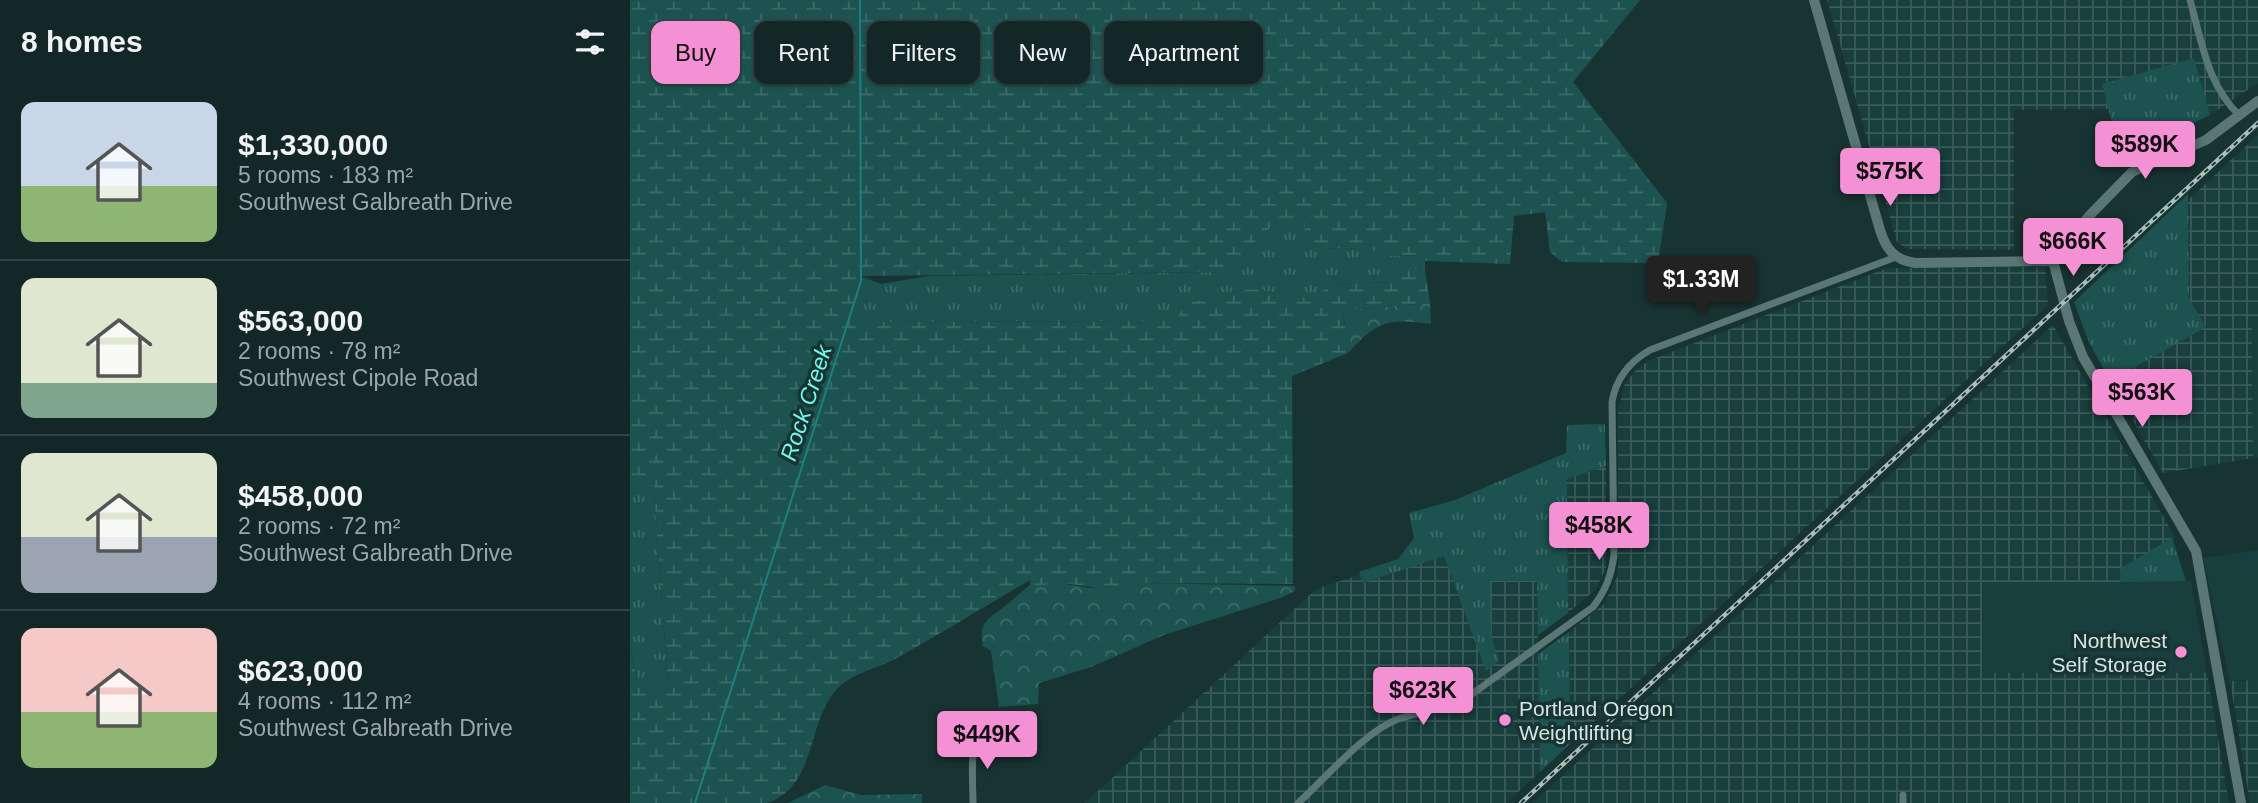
<!DOCTYPE html>
<html lang="en">
<head>
<meta charset="utf-8">
<style>
  :root { --surface:#122726; --page:#1b2f2e; --text:#f1f3f6; --muted:#9ca5a7; --line:#314443; --accent:#f491d4 }
  body { margin:0; font-family:Arial,sans-serif; background:var(--page); color:var(--text); height:100vh; display:flex; flex-direction:column; font-size:26px; white-space:nowrap }
  * { box-sizing:border-box; margin:0 }
  p { font-size:23px; color:var(--muted) }
  .icon { flex:none; width:38px; height:38px; fill:none; stroke:currentColor; stroke-width:2; stroke-linecap:round; stroke-linejoin:round }
  .map { position:relative; flex:1; overflow:hidden }
  .details { display:flex; flex-direction:column; background:var(--surface); width:630px }
  .details>* { flex:none }
  .guide { position:absolute; left:21px; top:21px; width:665px; height:63px; display:flex; gap:14px }
  .price { position:absolute; translate:-50% -60px; padding:0 16px; border-radius:7px; background:var(--accent); color:#111; font-size:23px; line-height:46px; filter:drop-shadow(0 2px 4px #0008) }
  .price::after { content:''; position:absolute; left:50%; top:42px; width:21px; height:16px; margin-left:-10px; background:inherit; clip-path:polygon(0 0,100% 0,50% 100%) }
  .price.current { background:#222; color:#fff }
  ul { padding:0; list-style:none }
  li { display:flex; align-items:center; gap:21px; height:175px; padding:0 21px }
  li+li { border-top:2px solid var(--line) }
  li span { display:grid; place-items:center; flex:none; width:196px; height:140px; border-radius:14px; color:#555 }
  li>.icon { margin-inline-start:auto }
  span .icon { width:84px; height:84px; fill:#fffc; stroke-width:1 }
  li b { font-size:30px }
  h2 { display:flex; justify-content:space-between; align-items:center; height:84px; padding:0 21px; font-size:30px }
  .chip { padding:0 24px; border-radius:14px; background:var(--surface); box-shadow:0 2px 5px #0004,0 0 0 2px var(--line); font-size:24px; line-height:63px }
  .chip.current { background:var(--accent); color:#111 }
  main { display:flex; flex:1; min-height:0 }
  .map>svg:first-child { display:block }
  .built { fill:#183f3d }
  .industrial { fill:url(#industrial-grid) }
  .grass { fill:url(#grass-tufts) }
  .forest { fill:url(#forest-crowns) }
  .wetland { fill:url(#wetland-marsh) }
  .lines { fill:none; stroke-linecap:round; stroke-linejoin:round }
  .stream { stroke:#1e7f7b; stroke-width:2 }
  .street { stroke:#5a7775; stroke-width:7 }
  .secondary { stroke:#5a7775; stroke-width:10 }
  .rail-casing { stroke:#abbebc; stroke-width:4.5 }
  .rail { stroke:#183432; stroke-width:2; stroke-dasharray:5; stroke-linecap:butt }
  .poi-dot { fill:#f491d4; stroke:#183432; stroke-width:2.5 }
  .labels { text-anchor:middle; dominant-baseline:central; stroke-width:7; stroke-linejoin:round; paint-order:stroke }
  .poi-label { font-size:21px; fill:#d5e5e4; stroke:#183432; text-anchor:end }
  .water-label { font-size:23px; font-style:italic; fill:#73f5ed; stroke:#183432 }
</style>
</head>
<body>
<main>
<section class="details">
<h2>8 homes<svg class="icon" aria-label="filters" viewBox="0 0 24 24"><path d="M4 7h16M4 17h16"/><circle cx="9" cy="7" r="2"/><circle cx="15" cy="17" r="2"/></svg></h2>
<ul>
<li><span style="background:linear-gradient(#c9d6e8 60%,#8fb573 0)"><svg class="icon" aria-label="home" viewBox="0 0 24 24"><path d="M3 11l9-7 9 7M6 9v11h12V9"/></svg></span><div><b>$1,330,000</b><p>5 rooms · 183 m²</p><p>Southwest Galbreath Drive</p></div></li>
<li><span style="background:linear-gradient(#dfe7d0 75%,#7fa58c 0)"><svg class="icon" aria-label="home" viewBox="0 0 24 24"><path d="M3 11l9-7 9 7M6 9v11h12V9"/></svg></span><div><b>$563,000</b><p>2 rooms · 78 m²</p><p>Southwest Cipole Road</p></div></li>
<li><span style="background:linear-gradient(#dfe7d0 60%,#9aa5b1 0)"><svg class="icon" aria-label="home" viewBox="0 0 24 24"><path d="M3 11l9-7 9 7M6 9v11h12V9"/></svg></span><div><b>$458,000</b><p>2 rooms · 72 m²</p><p>Southwest Galbreath Drive</p></div></li>
<li><span style="background:linear-gradient(#f6c9c9 60%,#8fb573 0)"><svg class="icon" aria-label="home" viewBox="0 0 24 24"><path d="M3 11l9-7 9 7M6 9v11h12V9"/></svg></span><div><b>$623,000</b><p>4 rooms · 112 m²</p><p>Southwest Galbreath Drive</p></div></li>
</ul>
</section>
<div class="map">
<svg width="1628" height="803" viewBox="0 0 1628 803">
  <defs>
    <pattern id="industrial-grid" width="8" height="8" patternUnits="userSpaceOnUse" patternTransform="scale(1.75)"><rect width="8" height="8" fill="#183f3d"/><path d="M0 4h8M4 0v8" fill="none" stroke="#395b59"/></pattern>
    <pattern id="grass-tufts" width="24" height="20" patternUnits="userSpaceOnUse" patternTransform="scale(1.75)"><rect width="24" height="20" fill="#1c5350"/><path d="M3 7l-1-3M5 7V3M7 7l1-3M15 17l-1-3M17 17v-4M19 17l1-3" fill="none" stroke="#3c6c69"/></pattern>
    <pattern id="forest-crowns" width="20" height="18" patternUnits="userSpaceOnUse" patternTransform="scale(1.75)"><rect width="20" height="18" fill="#1c5350"/><path d="M2 6a3 3 0 1 1 6 0M12 15a3 3 0 1 1 6 0" fill="none" stroke="#3c6c69"/></pattern>
    <pattern id="wetland-marsh" width="20" height="14" patternUnits="userSpaceOnUse" patternTransform="scale(1.75)"><rect width="20" height="14" fill="#1c5350"/><path d="M1 5h8M5 5V1M11 12h8M15 12V8" fill="none" stroke="#3c6c69"/></pattern>
  </defs>
  <rect width="100%" height="100%" fill="#183432"/>
  <!-- built -->
  <path class="built" d="M 1628,320 L 1628,458 L 1623,458 L 1622,324 Z
    M 1628,550 L 1628,680 L 1600,681 L 1573,558 Z
    M 1561,581 L 1577,673 L 1352,674 L 1352,582 Z"/>
  <!-- industrial -->
  <path class="industrial" d="M 1197,0 L 1628,0 L 1628,83 L 1580,115 L 1564,58 L 1472,84 L 1479,109 L 1384,110 L 1384,250 L 1277,249 L 1267,242 Z
    M 1628,135 L 1628,320 L 1622,324 L 1623,458 L 1533,473 L 1480,381 L 1575,327 L 1559,299 L 1558,200 Z
    M 1415,267 L 1418,305 L 940,744 L 939,632 L 974,604 L 988,575 L 988,410 L 995,384 L 1004,372 L 1018,361 L 1257,268 Z
    M 1423,325 L 1545,537 L 1491,568 L 1490,582 L 1352,582 L 1352,673 L 1577,673 L 1599,803 L 903,803 Z
    M 976,466 L 976,568 L 966,589 L 938,613 L 937,479 Z
    M 906,517 L 910,772 L 876,803 L 455,803 L 686,589 Z
    M 1628,680 L 1628,803 L 1620,803 L 1600,681 Z"/>
  <!-- grass -->
  <path class="grass" d="M 1564,58 L 1580,115 L 1491,158 L 1472,84 Z
    M 1558,194 L 1559,299 L 1576,327 L 1480,381 L 1459,342 L 1444,302 Z
    M 650,218 L 675,218 L 690,249 L 734,248 L 760,256 L 795,255 L 795,269 L 778,270 L 768,282 L 698,284 L 688,298 L 683,299 L 625,289 L 599,292 L 556,304 L 544,321 L 217,322 L 230,276 L 251,284 L 299,276 L 594,272 Z
    M 975,424 L 976,466 L 937,479 L 938,613 L 908,635 L 907,581 L 860,581 L 861,635 L 869,661 L 856,671 L 814,556 L 733,583 L 729,572 L 768,559 L 784,538 L 779,513 L 825,500 L 936,453 L 937,425 Z
    M 0,480 L 23,480 L 38,685 L 8,685 L 0,645 Z
    M 1542,538 L 1556,581 L 1490,582 L 1491,568 Z
    M 939,632 L 940,744 L 910,772 L 908,654 Z"/>
  <!-- forest -->
  <path class="forest" d="M 800,303 L 801,324 C 758,318 747,321 718,353 L 713,310 Z
    M 510,583 L 665,586 L 665,591 L 653,597 L 534,635 L 461,667 L 409,683 L 408,704 L 369,707 L 361,651 L 353,646 C 348,624 357,619 374,607 C 382,601 390,592 399,586 C 414,577 473,590 491,594 Z
    M 195,785 L 231,795 L 292,794 L 292,803 L 158,803 Z"/>
  <!-- wetland -->
  <path class="wetland" d="M 0,0 L 1010,0 L 943,82 L 1037,203 L 1028,263 L 932,262 L 920,252 L 915,212 L 884,216 L 880,264 L 795,261 L 795,255 L 760,256 L 734,248 L 690,249 L 680,246 L 675,237 L 674,218 L 649,219 L 594,272 L 230,276 L 218,322 L 544,321 L 556,304 L 599,292 L 625,289 L 683,299 L 688,298 L 698,284 L 767,282 L 778,270 L 795,269 L 800,303 L 713,310 L 718,353 L 662,376 L 663,584 L 510,583 L 491,594 L 473,595 L 462,587 L 441,584 L 400,585 L 400,580 C 356,606 312,633 267,658 C 247,669 221,673 206,690 C 176,724 187,786 137,803 L 0,803 L 0,645 L 8,685 L 38,684 L 23,480 L 0,480 Z"/>
  <g class="lines">
    <!-- stream -->
    <path class="stream" d="M 65,803 L 231,281 L 230,0"/>
    <!-- street -->
    <path class="street" d="M 1560,0 C 1572,42 1577,85 1610,116
      M 1273,795 L 1273,803
      M 343,803 C 343,786 339,739 351,728
      M 668,803 C 696,778 734,732 768,719 C 790,711 814,710 835,699 L 963,607 C 976,590 981,576 984,555 L 982,402 C 986,378 999,362 1020,350 L 1266,257"/>
    <!-- secondary -->
    <path class="secondary" d="M 1184,0 L 1250,230 C 1256,249 1264,260 1285,263 L 1423,261
      M 1423,261 L 1439,321 L 1453,357 L 1566,551 L 1611,803
      M 1423,261 L 1459,216 L 1502,172 L 1576,140 L 1628,101"/>
    <defs>
      <path id="rail" d="M 891,803 L 1628,123"/>
    </defs>
    <!-- rail casing -->
    <use href="#rail" class="rail-casing"/>
    <!-- rail -->
    <use href="#rail" class="rail"/>
  </g>
  <!-- markers -->
  <g class="poi-dot">
    <circle cx="1551" cy="652" r="7"/>
    <circle cx="875" cy="720" r="7"/>
  </g>
  <g class="labels">
    <!-- poi labels -->
    <g class="poi-label">
      <text x="1537" y="640">Northwest<tspan x="1537" dy="24">Self Storage</tspan></text>
      <text x="889" y="708" text-anchor="start">Portland Oregon<tspan x="889" dy="24">Weightlifting</tspan></text>
    </g>
    <!-- water labels -->
    <g class="water-label">
      <text transform="translate(176 403) rotate(-72)">Rock Creek</text>
    </g>
  </g>
</svg>
<b class="price" style="left:1515px;top:181px">$589K</b>
<b class="price" style="left:1260px;top:208px">$575K</b>
<b class="price" style="left:1443px;top:278px">$666K</b>
<b class="price current" style="left:1071px;top:316px">$1.33M</b>
<b class="price" style="left:1512px;top:429px">$563K</b>
<b class="price" style="left:969px;top:562px">$458K</b>
<b class="price" style="left:793px;top:727px">$623K</b>
<b class="price" style="left:357px;top:771px">$449K</b>
<div class="guide">
<a class="chip current">Buy</a>
<a class="chip">Rent</a>
<a class="chip">Filters</a>
<a class="chip">New</a>
<a class="chip">Apartment</a>
</div>
</div>
</main>
</body>
</html>
